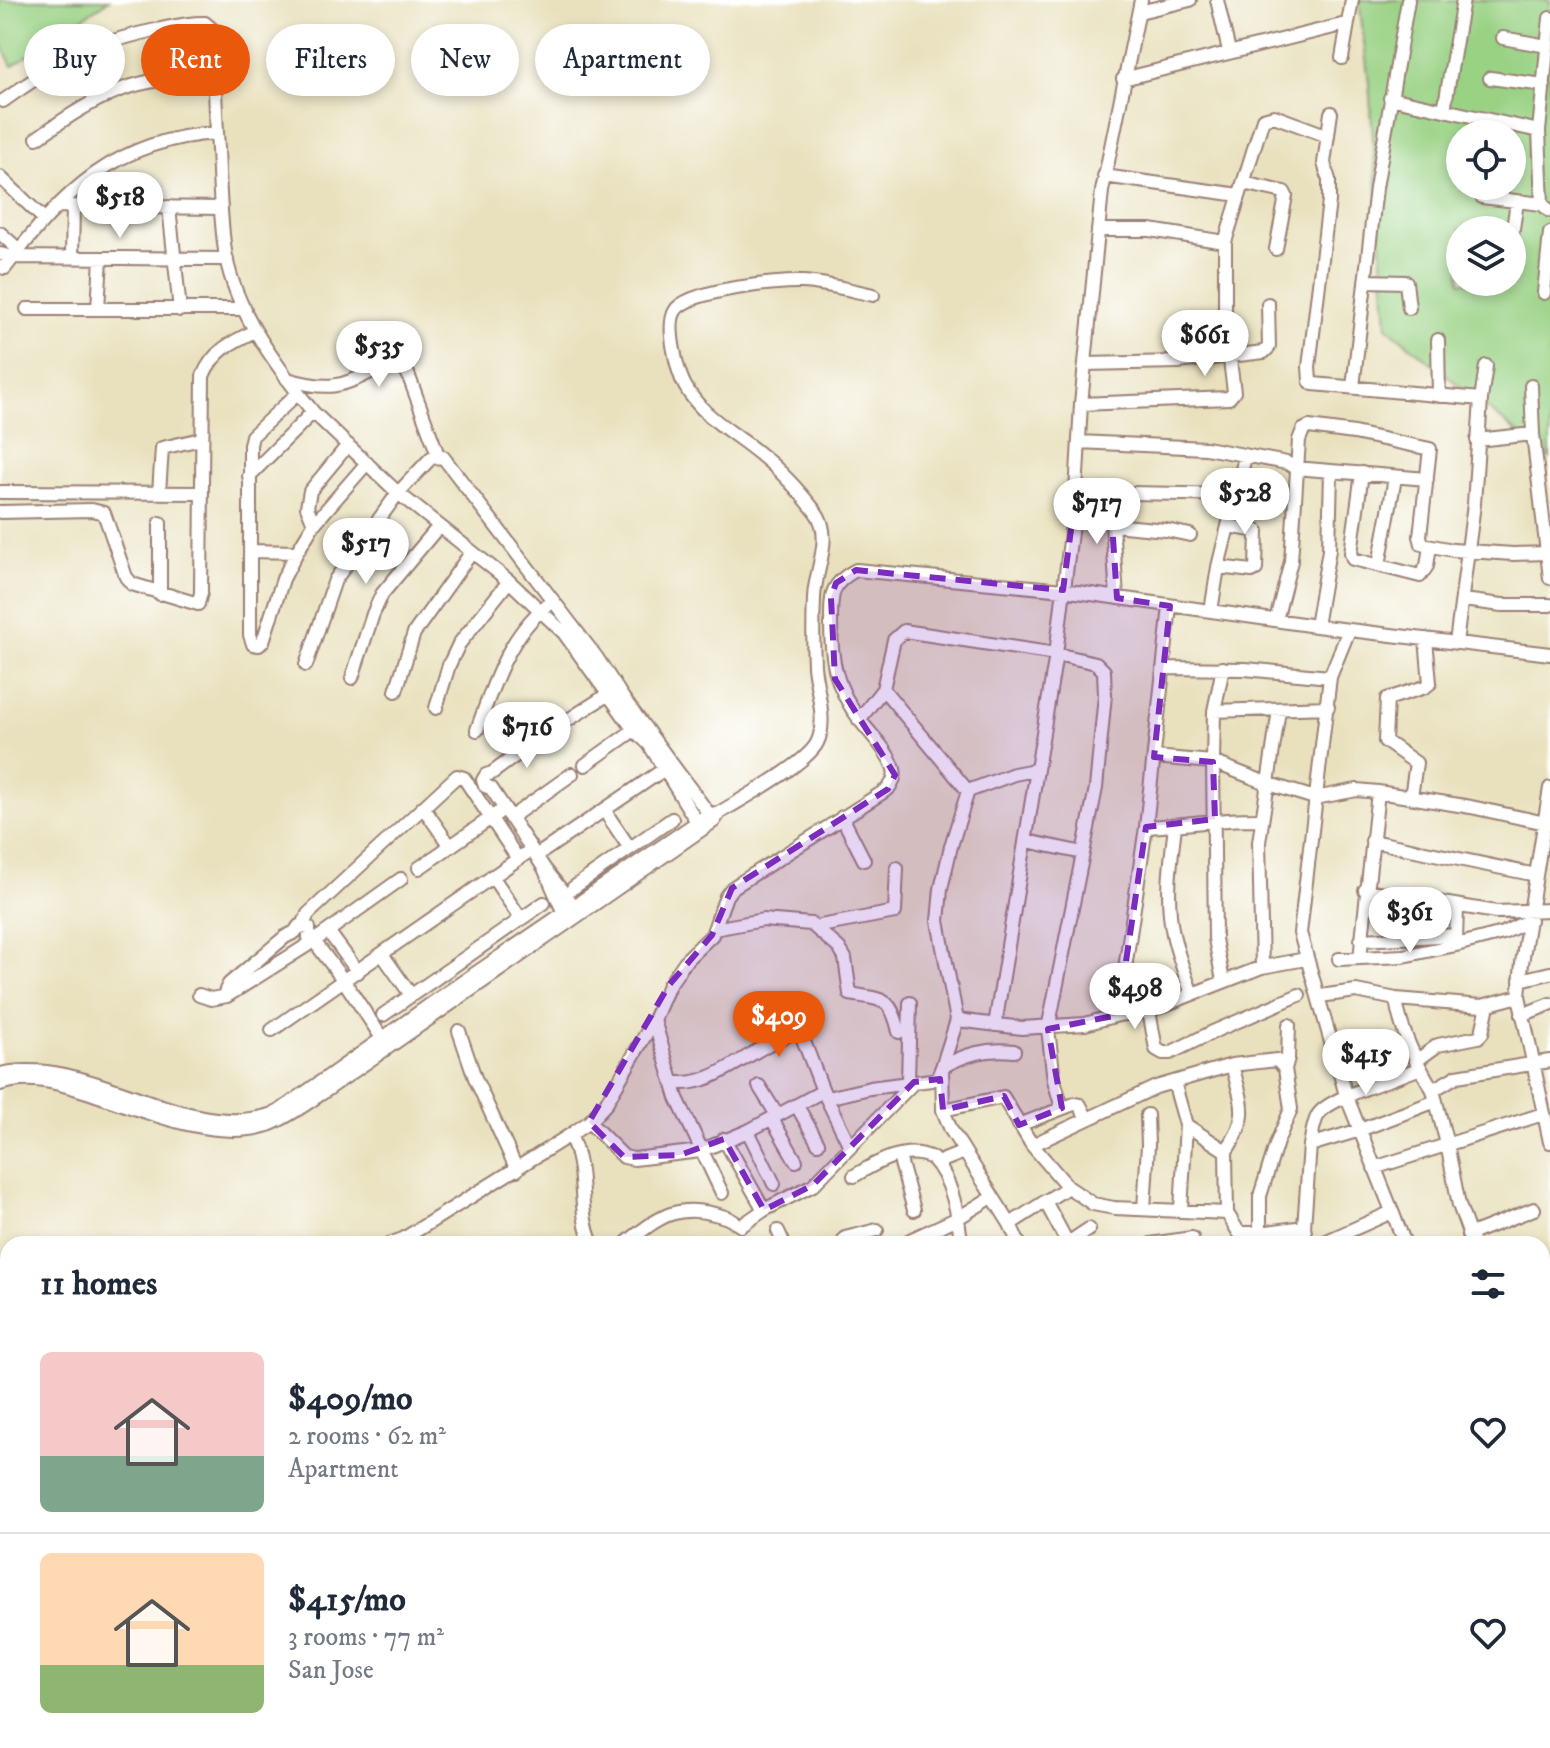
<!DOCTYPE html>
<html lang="en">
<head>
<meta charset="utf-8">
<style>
  :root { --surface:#fff; --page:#f6f6f7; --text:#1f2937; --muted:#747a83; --line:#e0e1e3; --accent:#ea580c }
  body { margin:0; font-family:"IM FELL DW Pica",serif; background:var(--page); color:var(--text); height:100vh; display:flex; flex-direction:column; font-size:30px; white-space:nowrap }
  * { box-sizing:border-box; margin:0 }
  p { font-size:26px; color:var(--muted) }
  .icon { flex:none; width:44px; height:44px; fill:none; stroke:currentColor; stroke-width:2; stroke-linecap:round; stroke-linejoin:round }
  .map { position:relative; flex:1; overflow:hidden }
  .side { position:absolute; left:0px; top:1236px; width:1550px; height:512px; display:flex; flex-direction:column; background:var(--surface); border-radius:24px 24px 0 0; box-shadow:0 4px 12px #0003 }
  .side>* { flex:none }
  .guide { position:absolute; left:24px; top:24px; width:800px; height:72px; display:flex; gap:16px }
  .buttons { position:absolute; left:1446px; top:120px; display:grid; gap:16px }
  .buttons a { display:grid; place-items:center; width:80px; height:80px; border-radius:50%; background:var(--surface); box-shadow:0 4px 12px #0003; font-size:40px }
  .price { position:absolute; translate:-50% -68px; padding:0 18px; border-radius:28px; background:#fff; color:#222; font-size:26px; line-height:52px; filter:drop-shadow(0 2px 4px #0008) }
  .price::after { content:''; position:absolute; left:50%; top:48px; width:24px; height:18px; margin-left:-12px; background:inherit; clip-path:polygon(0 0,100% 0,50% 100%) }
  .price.current { background:var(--accent); color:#fff }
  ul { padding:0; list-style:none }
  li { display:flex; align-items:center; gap:24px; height:200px; padding:0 40px }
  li+li { border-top:2px solid var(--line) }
  li span { display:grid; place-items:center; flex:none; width:224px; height:160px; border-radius:12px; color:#555 }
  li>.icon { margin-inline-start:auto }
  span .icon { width:96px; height:96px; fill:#fffc; stroke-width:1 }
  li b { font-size:34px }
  h2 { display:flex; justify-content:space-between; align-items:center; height:96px; padding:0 40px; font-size:34px }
  .chip { padding:0 28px; border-radius:36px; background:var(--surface); box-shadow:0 4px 12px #0003; font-size:28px; line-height:72px }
  .chip.current { background:var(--accent); color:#fff }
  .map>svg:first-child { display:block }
  .green { fill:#9ad284; stroke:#727858; stroke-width:2; fill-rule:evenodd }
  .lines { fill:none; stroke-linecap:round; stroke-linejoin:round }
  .minor-casing { stroke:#9a8074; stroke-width:16 }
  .major-casing { stroke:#9a8074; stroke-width:20 }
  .minor { stroke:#fff; stroke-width:12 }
  .major { stroke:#fff; stroke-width:16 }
  .marked { fill:#7b2cbf; fill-opacity:0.2; stroke:#7b2cbf; stroke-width:6; stroke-dasharray:16 10; stroke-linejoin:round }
</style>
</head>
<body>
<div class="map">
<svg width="1550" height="1748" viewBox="0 0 1550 1748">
  <rect width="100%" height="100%" fill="#fff"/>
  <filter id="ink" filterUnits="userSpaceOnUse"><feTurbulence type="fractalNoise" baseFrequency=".0125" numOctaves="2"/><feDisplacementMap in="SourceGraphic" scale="16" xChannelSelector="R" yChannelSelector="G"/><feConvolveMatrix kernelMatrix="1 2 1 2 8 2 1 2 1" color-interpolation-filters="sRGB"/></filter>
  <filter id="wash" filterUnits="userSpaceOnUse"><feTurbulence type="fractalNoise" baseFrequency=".006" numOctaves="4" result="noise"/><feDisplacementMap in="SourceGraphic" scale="32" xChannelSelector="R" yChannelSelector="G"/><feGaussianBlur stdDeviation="1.8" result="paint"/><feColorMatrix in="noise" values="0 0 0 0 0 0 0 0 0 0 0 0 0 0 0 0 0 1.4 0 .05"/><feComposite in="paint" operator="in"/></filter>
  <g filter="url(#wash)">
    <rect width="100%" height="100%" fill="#e9e1be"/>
    <!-- green -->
    <path class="green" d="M 0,0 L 109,0 L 12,66 L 0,41 Z
      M 1359,0 L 1550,0 L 1550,459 L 1387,327 L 1369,84 ZM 1460,134 L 1512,134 L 1512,186 L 1460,186 ZM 1460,230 L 1512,230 L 1512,282 L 1460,282 Z"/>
  </g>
  <g filter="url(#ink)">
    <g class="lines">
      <defs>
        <path id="minor" d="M 1217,0 L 1229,51
          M 1139,12 L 1190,0
          M 1503,38 L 1547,46
          M 1342,58 L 1352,0
          M 1490,78 L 1544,85
          M 1123,79 L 1346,24
          M 1390,98 L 1539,131 L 1542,204 L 1550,211
          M 3,101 C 58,62 88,44 156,30 C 172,27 188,22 205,23 L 212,29 L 217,133
          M 1444,110 L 1463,0
          M 1331,113 L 1324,163 L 1329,180 L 1329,201 L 1309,367 L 1310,381 L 1313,384 L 1481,399
          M 1539,131 L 1550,18
          M 37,138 C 104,91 132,78 215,75
          M 1104,176 L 1239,195
          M 0,177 L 44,219
          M 1243,183 L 1284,192 L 1286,196 L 1276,249
          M 1482,197 L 1542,204
          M 57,206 L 221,208
          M 169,207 L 180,310
          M 1098,230 L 1150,230 L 1225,242
          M 0,233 L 18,249
          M 1512,235 L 1517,202
          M 0,254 L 13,257 L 227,259
          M 72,257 L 73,206
          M 0,267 L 5,268 C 64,191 116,139 217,133 C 220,174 219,216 226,257 C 236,308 267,352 298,393
          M 1365,281 L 1406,282 L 1409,308
          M 1544,293 L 1550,233
          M 27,309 L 245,309
          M 98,309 L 101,258
          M 1438,340 L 1439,396
          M 1085,364 L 1178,362 L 1264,352 L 1269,347 L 1268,304
          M 287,379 C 339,394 346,383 391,362 L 402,366 L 408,374 L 438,455
          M 1531,386 L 1533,434 L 1550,578
          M 1353,387 L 1376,188 L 1408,0
          M 1081,404 L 1229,398 L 1234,392 L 1225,321 L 1225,242 L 1263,119 L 1274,116 L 1328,136
          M 1477,440 L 1533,434
          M 1079,442 L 1206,448 L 1287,463 L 1295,468 L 1427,479
          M 367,463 L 314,524 L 297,552 L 283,579 L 263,641 L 259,645 L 253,644 L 250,635 L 250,445 L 252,436 L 298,393 L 313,412 L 398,493 L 509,581 L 564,633 L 634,730 L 649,744 L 700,827
          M 1362,473 L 1351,553 L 1353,559 L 1420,576 L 1427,566 L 1430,546
          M 249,476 L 313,412
          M 0,492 L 201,493
          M 1076,492 L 1237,495
          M 159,493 L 162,448 L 201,439
          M 1110,493 L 1117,598
          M 0,512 L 92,510 L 104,513 L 126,577 L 132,584 L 198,604 L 201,593 L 203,376 C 213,351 232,342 255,331
          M 160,523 L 160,594
          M 314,524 L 307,507 L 310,491 L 348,445
          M 1113,525 L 1166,530 L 1190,535
          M 250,551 L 297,552
          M 1379,565 L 1395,478
          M 1218,567 L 1252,571 L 1256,569 L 1257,531 L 1229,526
          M 1463,600 L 1502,605 L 1550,605
          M 1211,611 L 1218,567 L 1245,457
          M 1276,620 L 1291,561 L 1299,440 L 1303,430 L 1309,427 L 1354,433 L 1430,449 L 1420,536 L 1422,544 L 1453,550 L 1513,554 L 1548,553
          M 1316,626 L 1329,550 L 1331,472
          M 1349,630 L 1330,677 L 1300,933 L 1346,1095 L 1405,1244
          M 1456,643 L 1474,504 L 1481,399 L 1486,366
          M 306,665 L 335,580 L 398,493 L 431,458 L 443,457 L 597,658 L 623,698 L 712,818
          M 1163,668 L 1245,669 L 1330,677
          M 1223,668 L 1214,711 L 1213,762 L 1215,939 L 1223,981
          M 352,678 L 373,614 L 382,594 L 439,526
          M 883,689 L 894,640 L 904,631 L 1056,654 L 1096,663 L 1104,671 L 1105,695 L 1096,788 L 1048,1029 L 1054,1080 L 1062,1108
          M 396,691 L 414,633 L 471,553
          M 436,708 L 449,665 L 459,644 L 509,581
          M 1214,711 L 1328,707
          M 859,720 L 883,689 L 968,791
          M 557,727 L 615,690
          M 477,730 C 493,685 508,637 546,606
          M 541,737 L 492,773 L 486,775 L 483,780 L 485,786 L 491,788 L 544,868
          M 1154,757 L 1213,762 L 1269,784 L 1315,798 L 1357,790 L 1378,792 L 1471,807 L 1550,824
          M 585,765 L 634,730
          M 1550,788 L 1522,963 L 1519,996 L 1550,1142
          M 968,791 L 951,846 L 941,889 L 938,921 L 957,1020 L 942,1067 L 943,1110 L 951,1130 L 1010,1224 L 1019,1244
          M 968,791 L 1014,774 L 1035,770
          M 1411,797 L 1416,763 L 1385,741 L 1387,699 L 1425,687 L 1430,683 L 1426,639
          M 423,807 L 450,846
          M 604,810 L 629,847
          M 719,813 C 743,798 805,765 817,743 C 828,722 816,688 814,666 C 813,644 813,621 814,599 C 814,571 835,537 815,511 C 800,492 780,470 761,455 C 734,432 703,418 685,386 C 677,371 666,326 675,311 C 687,290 778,281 802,282 C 825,283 850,290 873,295
          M 842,817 L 864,860
          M 510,818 L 572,774
          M 1175,826 C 1171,861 1165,898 1173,934 C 1177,954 1185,974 1192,994
          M 1146,827 C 1185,825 1223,818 1262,819
          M 1027,841 L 1083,853
          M 1372,841 L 1536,875
          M 536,856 L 672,764
          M 419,868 L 498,813
          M 492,876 L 521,919
          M 573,888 L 672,819
          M 1365,890 L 1496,912 L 1550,910
          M 566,918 L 544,868 L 578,911
          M 303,925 L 308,914 L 457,776 L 464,778 L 518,859
          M 815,927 L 895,912 L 897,868
          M 714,929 L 763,920 L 811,924 L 839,948 L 845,958 L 850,994 C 884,1000 891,997 899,1032
          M 328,931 L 358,972
          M 1361,940 L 1456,935
          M 1456,942 L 1457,907
          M 382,954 L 411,995
          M 1360,958 L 1378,792
          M 1339,959 L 1403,956 L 1456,945 L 1503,933 L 1530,920
          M 1262,967 L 1259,842 L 1279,710
          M 1520,980 L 1550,973
          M 199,995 L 211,999 L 227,996 L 314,941 L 309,938 L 309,928 L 299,926 L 295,932 L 285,937 L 229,984 L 226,990 L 227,996
          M 1320,996 L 1356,991 L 1396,999 L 1482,1006 L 1519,996
          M 1396,999 C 1400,1031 1416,1062 1433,1090
          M 1149,1011 L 1156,1049 L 1163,1053 L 1170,1053 L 1215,1031 L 1299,995
          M 383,1015 L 544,903
          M 1118,1015 L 1146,827 L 1170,606
          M 1522,1015 L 1550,1004
          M 654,1020 L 677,1098 L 722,1193
          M 957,1020 L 1022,1028 L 1085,1024 L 1118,1015 L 1149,1011 L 1262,967 L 1306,959
          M 995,1025 L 1056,654 L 1076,492 L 1081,404 L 1102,191 L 1141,0
          M 272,1030 L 531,850
          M 459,1031 L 475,1078 L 517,1170
          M 386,1044 L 344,981 L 314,941 L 401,879
          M 1416,1061 L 1438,1045 L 1478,1037 L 1482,1033 L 1488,1005
          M 1285,1069 L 1288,1058 L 1289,1025
          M 0,1074 C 93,1053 189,1148 278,1112 L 448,992 L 709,814 L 719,813 L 714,821 L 321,1094 C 304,1105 287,1118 268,1125 C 213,1143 138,1108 84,1091 C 56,1082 29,1075 0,1084
          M 672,1082 C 714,1091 757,1042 797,1032 L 801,1034 L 823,1091 L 850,1146
          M 908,1082 L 910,1003
          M 1174,1082 L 1186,1125 L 1181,1210
          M 759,1086 L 777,1115
          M 827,1098 L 870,1088 L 931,1080 L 938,1077 L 942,1067 C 966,1054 986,1048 1014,1051
          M 797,1106 L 818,1143
          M 943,1110 L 1003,1097 L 1032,1145 L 1068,1187 L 1093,1204 L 1114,1208 L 1227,1213
          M 772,1119 L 796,1161
          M 589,1122 L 624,1157 L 634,1159 L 700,1151 L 748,1131 L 823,1091
          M 1019,1125 L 1074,1104 L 1080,1105 L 1087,1119
          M 1186,1125 L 1226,1151 L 1227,1213 L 1239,1233 L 1260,1233 L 1304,1227
          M 748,1131 L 774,1184
          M 570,1135 C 588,1173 576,1206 592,1244
          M 1032,1145 L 1156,1087 L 1232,1065 L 1277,1060 L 1285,1069 L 1291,1109 L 1277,1142 L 1260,1196 L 1260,1233
          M 1310,1145 C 1312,1136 1313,1123 1318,1115 C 1327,1098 1398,1078 1420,1068
          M 1226,1151 C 1251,1116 1242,1104 1232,1065
          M 899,1156 L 914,1210
          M 937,1163 L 964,1152
          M 1374,1168 L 1543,1114
          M 854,1176 C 877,1162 906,1145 932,1158 C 952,1178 959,1217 961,1244
          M 1045,1201 L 1066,1240 L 1071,1241 L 1089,1229
          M 1144,1209 L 1148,1145 L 1147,1115
          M 764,1210 L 813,1185 L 914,1082
          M 1010,1224 L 1068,1187
          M 778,1231 L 784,1244
          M 1468,1235 L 1534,1209
          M 910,1240 L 958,1218 L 992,1197
          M 389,1244 L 403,1239 L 570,1135 L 589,1122 L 605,1105 L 654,1020 L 669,985 L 687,959 L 712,935 L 726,896 L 732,888 L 888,789 C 893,782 897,775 893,766 C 886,748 871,735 860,720 C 835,687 831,661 831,621 C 831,594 831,583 856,570 L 1063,590 L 1316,626 L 1550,654
          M 625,1244 C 660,1216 678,1201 725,1217 C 731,1219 736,1223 741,1226 L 764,1210 L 724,1139
          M 843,1244 L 845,1238 L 877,1230
          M 1151,1244 L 1192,1238
          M 1307,1244 L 1304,1227 L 1310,1145 L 1360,1130 L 1436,1101
          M 1320,1244 L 1392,1212
          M 1473,1244 L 1459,1205 L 1447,1144 L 1433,1090 L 1457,1076 L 1550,1061
          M 1542,1290 L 1550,1296
          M 1542,1324 L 1550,1321
          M 0,1397 L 8,1392
          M 1542,1446 L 1550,1422
          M 0,1487 L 8,1481
          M 1542,1537 L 1550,1538
          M 1542,1588 L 1550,1587
          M 1542,1644 L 1550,1644
          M 0,1685 L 8,1666
          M 1542,1706 L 1550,1706
          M 276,1740 L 297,1748
          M 869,1740 L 869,1748
          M 973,1740 L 976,1748
          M 1492,1740 L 1493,1748
          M 28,1748 L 31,1740
          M 68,1748 L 69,1740
          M 104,1748 L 106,1740
          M 196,1748 L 198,1740
          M 234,1748 L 235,1740
          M 915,1748 L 926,1740
          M 1319,1748 L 1330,1740
          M 1371,1748 L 1371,1740"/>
        <path id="major" d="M 0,1340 L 8,1341
          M 0,1356 L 8,1357
          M 1542,1465 L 1550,1466
          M 1542,1482 L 1550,1483"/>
      </defs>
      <!-- minor casing -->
      <use href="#minor" class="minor-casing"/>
      <!-- major casing -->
      <use href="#major" class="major-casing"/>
      <!-- minor -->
      <use href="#minor" class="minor"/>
      <!-- major -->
      <use href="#major" class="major"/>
    </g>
  </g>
  <!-- marked area -->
  <path class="marked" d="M 1076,492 L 1110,493 L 1117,598 L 1170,606 L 1154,757 L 1213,762 L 1215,819 L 1146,827 L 1118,1015 L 1048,1029 L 1062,1108 L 1019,1125 L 1004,1096 L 943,1110 L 940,1079 L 914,1082 L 813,1185 L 764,1210 L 724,1139 L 680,1155 L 624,1157 L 589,1122 L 669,985 L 712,935 L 732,888 L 888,789 L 895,775 L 835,679 L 831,598 L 836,583 L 856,570 L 1063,590 Z"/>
</svg>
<div class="buttons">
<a><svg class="icon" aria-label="locate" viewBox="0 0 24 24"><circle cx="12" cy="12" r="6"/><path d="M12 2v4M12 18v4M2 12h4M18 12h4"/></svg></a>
<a><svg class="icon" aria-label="layers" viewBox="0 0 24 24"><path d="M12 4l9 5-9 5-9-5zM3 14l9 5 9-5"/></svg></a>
</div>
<b class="price" style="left:120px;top:240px">$518</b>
<b class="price" style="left:1205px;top:378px">$661</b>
<b class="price" style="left:379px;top:389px">$535</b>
<b class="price" style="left:1245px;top:536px">$528</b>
<b class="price" style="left:1097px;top:546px">$717</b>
<b class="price" style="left:366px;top:586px">$517</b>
<b class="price" style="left:527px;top:770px">$716</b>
<b class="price" style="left:1410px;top:955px">$361</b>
<b class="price" style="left:1135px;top:1031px">$498</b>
<b class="price current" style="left:779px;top:1059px">$409</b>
<b class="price" style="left:1366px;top:1097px">$415</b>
<div class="guide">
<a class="chip">Buy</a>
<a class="chip current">Rent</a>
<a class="chip">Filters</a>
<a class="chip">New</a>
<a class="chip">Apartment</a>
</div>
<section class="side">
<h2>11 homes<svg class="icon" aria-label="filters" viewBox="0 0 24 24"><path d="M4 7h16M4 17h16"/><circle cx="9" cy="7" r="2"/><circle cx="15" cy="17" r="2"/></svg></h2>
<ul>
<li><span style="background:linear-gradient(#f6c9c9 65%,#7fa58c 0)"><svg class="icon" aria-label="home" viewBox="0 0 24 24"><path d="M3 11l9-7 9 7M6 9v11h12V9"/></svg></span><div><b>$409/mo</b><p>2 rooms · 62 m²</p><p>Apartment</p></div><svg class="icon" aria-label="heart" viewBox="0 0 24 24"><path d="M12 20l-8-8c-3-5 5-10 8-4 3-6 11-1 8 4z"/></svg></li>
<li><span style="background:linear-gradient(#ffd9b3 70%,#8fb573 0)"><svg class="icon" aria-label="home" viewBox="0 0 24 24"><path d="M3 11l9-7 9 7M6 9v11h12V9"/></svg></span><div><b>$415/mo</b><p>3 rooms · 77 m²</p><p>San Jose</p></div><svg class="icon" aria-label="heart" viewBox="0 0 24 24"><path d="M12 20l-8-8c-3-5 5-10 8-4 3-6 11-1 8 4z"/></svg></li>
</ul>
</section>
</div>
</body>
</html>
